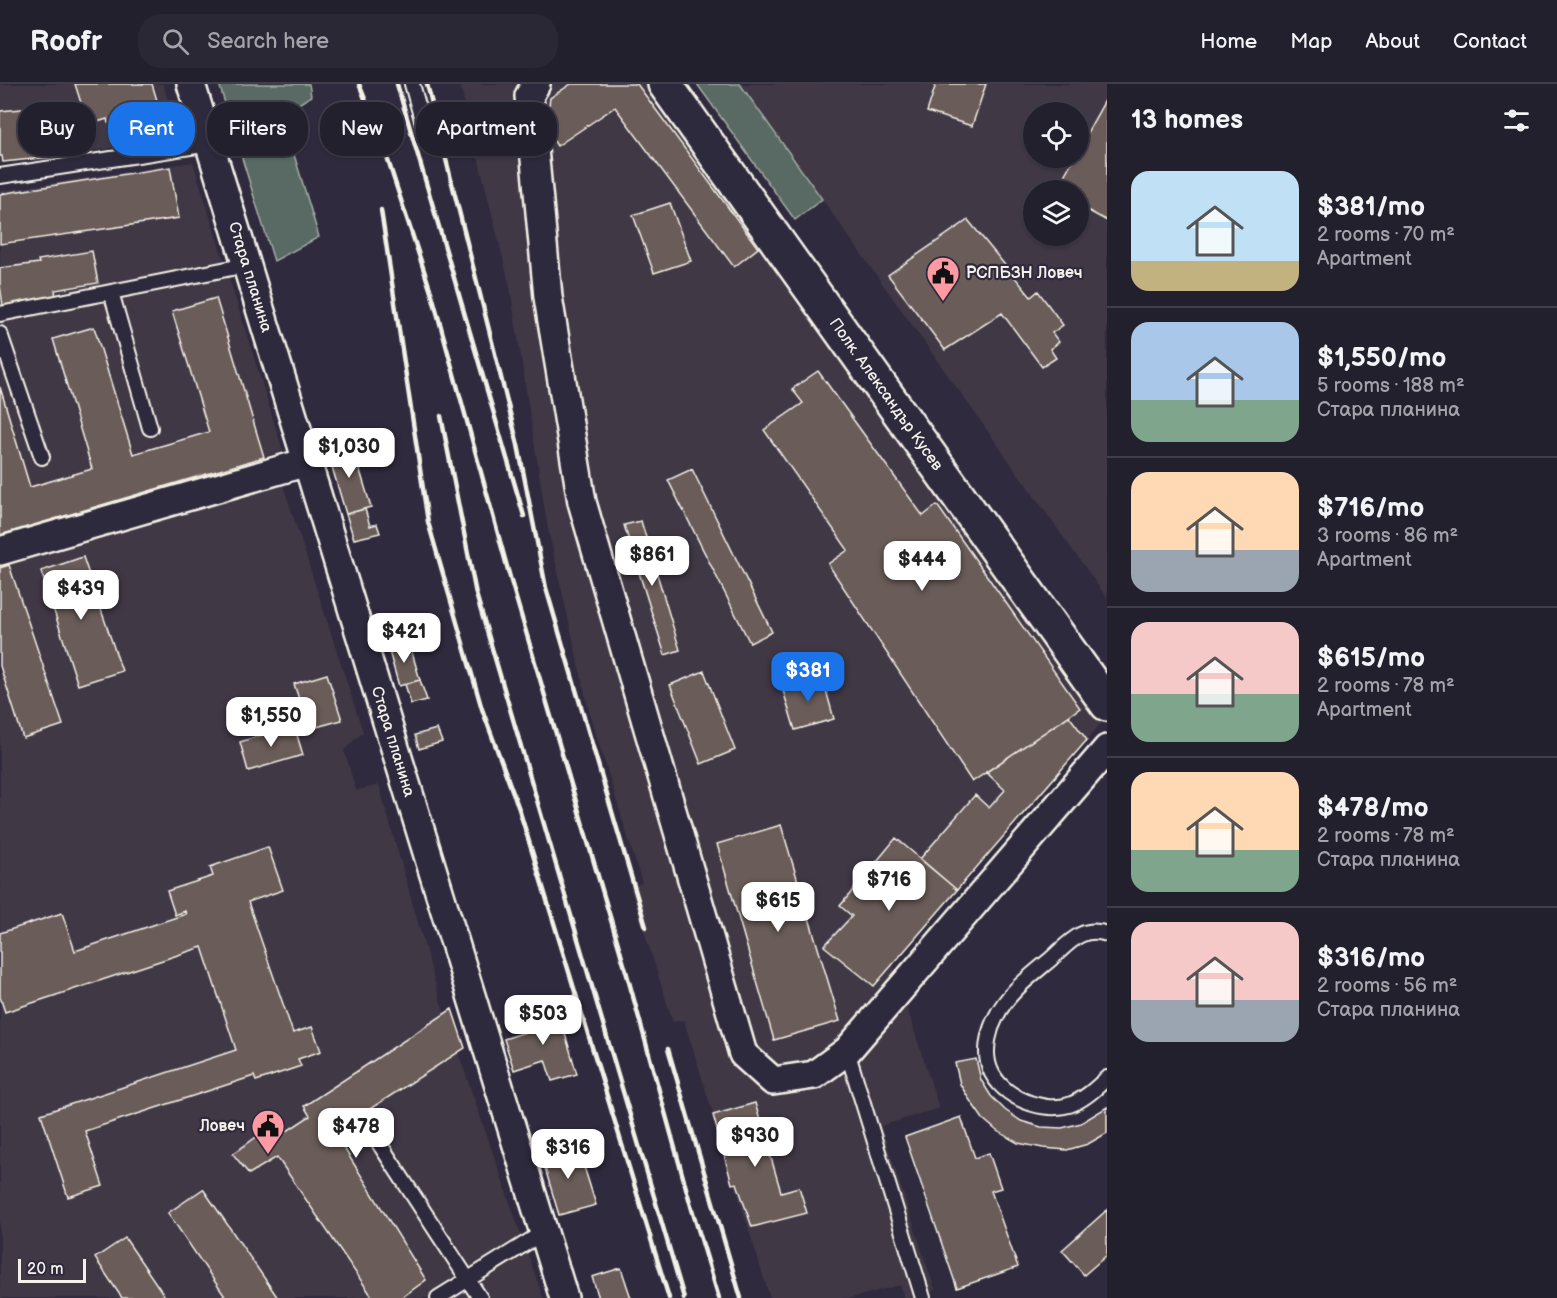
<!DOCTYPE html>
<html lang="en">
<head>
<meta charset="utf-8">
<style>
  :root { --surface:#23202e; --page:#2b2836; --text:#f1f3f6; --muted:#a3a3aa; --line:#403e4a; --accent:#1a73e8 }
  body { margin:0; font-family:"Balsamiq Sans",sans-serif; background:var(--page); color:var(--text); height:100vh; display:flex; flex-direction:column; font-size:22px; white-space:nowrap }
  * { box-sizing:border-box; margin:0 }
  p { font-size:20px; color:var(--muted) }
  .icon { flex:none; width:33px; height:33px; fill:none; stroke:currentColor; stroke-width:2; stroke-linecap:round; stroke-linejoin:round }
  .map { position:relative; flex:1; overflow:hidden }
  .drawer { display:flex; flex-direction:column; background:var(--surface); width:450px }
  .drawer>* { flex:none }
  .banner { position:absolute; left:18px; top:18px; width:570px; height:54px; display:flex; gap:12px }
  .buttons { position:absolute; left:1023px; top:18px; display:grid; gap:12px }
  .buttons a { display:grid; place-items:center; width:66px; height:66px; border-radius:50%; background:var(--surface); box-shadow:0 2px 4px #0004,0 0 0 2px var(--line); font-size:30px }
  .scale { position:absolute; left:18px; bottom:15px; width:68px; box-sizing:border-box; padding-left:6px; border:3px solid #f4f1e8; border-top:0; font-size:16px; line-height:21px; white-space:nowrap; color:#f4f1e8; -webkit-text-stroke:4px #2f2a3d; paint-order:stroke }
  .price { position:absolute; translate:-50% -51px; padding:0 14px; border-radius:12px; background:#fff; color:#222; font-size:20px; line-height:39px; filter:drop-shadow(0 2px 3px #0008) }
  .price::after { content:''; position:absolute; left:50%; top:36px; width:18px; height:14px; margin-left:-9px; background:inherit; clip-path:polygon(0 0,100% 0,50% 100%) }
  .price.on { background:var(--accent); color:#fff }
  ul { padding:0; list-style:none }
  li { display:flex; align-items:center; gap:18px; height:150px; padding:0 24px }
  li+li { border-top:2px solid var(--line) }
  li span { display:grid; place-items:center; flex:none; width:168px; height:120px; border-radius:18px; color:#555 }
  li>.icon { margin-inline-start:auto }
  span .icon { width:72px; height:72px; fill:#fffc; stroke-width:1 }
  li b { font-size:26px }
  h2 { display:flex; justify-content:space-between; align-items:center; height:72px; padding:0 24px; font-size:26px }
  .tag { padding:0 21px; border-radius:24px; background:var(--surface); box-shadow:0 2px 4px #0004,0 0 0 2px var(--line); font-size:21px; line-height:54px }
  .tag.on { background:var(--accent); color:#fff }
  header { display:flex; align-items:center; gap:36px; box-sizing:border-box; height:84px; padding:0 30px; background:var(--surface); border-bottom:2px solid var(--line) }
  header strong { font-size:28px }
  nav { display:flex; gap:33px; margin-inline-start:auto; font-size:21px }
  .search { width:420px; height:54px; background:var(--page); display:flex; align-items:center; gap:15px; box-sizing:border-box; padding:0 21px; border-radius:24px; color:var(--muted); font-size:22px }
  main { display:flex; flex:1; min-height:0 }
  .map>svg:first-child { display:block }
  .built { fill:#413945; fill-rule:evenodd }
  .green { fill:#586a64; stroke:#a6aea6; stroke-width:1.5 }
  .building { fill:#6a5b58; stroke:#f4f1e8; stroke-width:1.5 }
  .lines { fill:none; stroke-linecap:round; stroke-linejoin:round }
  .service-casing { stroke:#f4f1e8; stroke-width:18 }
  .minor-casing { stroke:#f4f1e8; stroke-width:32 }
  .tertiary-casing { stroke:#f4f1e8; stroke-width:38 }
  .service { stroke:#2f2a3d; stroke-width:14 }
  .minor { stroke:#2f2a3d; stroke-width:27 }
  .tertiary { stroke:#2f2a3d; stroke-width:33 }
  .rail { stroke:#f4f1e8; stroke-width:4.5 }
  .labels { text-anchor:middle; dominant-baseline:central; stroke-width:4.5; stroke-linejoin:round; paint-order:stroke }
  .poi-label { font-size:16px; font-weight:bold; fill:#f4f1e8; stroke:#2f2a3d; text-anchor:start }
  .street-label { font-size:16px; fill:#f4f1e8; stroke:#2f2a3d }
</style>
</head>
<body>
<header>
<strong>Roofr</strong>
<div class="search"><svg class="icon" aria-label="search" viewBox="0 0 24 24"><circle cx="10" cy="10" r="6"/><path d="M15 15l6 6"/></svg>Search here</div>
<nav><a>Home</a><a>Map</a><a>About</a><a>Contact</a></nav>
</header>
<main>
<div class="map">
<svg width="1107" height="1214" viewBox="0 0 1107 1214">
  <rect width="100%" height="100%" fill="#2f2a3d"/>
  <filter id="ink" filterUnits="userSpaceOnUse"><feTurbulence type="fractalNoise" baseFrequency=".0167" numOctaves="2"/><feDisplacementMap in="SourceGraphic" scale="12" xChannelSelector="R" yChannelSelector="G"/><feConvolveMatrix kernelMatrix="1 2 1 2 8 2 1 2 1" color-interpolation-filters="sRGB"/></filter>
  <g filter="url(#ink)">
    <!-- built -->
    <path class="built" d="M 0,0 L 163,0 L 180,54 L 0,80 Z
      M 460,0 L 647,0 L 1105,635 L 893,880 L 939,1024 L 881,1042 L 935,1206 L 912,1214 L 904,1214 L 900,1201 L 852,1214 L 770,1214 L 684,936 L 673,938 L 630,803 L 642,799 L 589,627 L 547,440 L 510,203 Z
      M 740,0 L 1107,0 L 1107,514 L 822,115 ZM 1034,28 L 1078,28 L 1078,74 L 1034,74 ZM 1034,106 L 1078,106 L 1078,152 L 1034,152 Z
      M 193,78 L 283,367 L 0,451 L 0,107 Z
      M 282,398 L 363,648 L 344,666 L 356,707 L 379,701 L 439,913 L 543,1214 L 0,1214 L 0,479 Z"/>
    <!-- green -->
    <path class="green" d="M 219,0 L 309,0 L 311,12 L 282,31 L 319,153 L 274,177 Z
      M 697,0 L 740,0 L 822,115 L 795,136 Z"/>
    <!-- building -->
    <path class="building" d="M 75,0 L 152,0 L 159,23 L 108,39 L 107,35 L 88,41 Z
      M 571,0 L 637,0 L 758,164 L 734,183 L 615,23 L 557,62 L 546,44 L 550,14 Z
      M 936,0 L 986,0 L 972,42 L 927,28 Z
      M 1107,13 L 1107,137 L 1078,121 L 1078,106 L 1056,106 L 1074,74 L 1078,74 L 1078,65 Z
      M 44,23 L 51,73 L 3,78 L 2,72 L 0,72 L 0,27 Z
      M 170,83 L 179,134 L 0,160 L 0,110 Z
      M 670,119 L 691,177 L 654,189 L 633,131 Z
      M 968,136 L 1031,213 L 1038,207 L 1063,241 L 1052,249 L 1059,258 L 1050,265 L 1056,274 L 1042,283 L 1002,229 L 945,266 L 888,191 Z
      M 92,167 L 98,199 L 55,206 L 56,213 L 3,222 L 0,201 L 0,184 L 39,179 L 38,176 Z
      M 216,214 L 264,373 L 0,451 L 0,303 L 30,403 L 92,385 L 53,255 L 94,243 L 133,370 L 209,348 L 172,227 Z
      M 818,287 L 923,432 L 937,421 L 1080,624 L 972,698 L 828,480 L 848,466 L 764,346 L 803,319 L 792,305 Z
      M 352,360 L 371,423 L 346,430 L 327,366 Z
      M 692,385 L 772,548 L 750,559 L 668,396 Z
      M 365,425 L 370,442 L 377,440 L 380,449 L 354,455 L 346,430 Z
      M 641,437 L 680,566 L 665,571 L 624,441 Z
      M 83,473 L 122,587 L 78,601 L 41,487 Z
      M 9,481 L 63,641 L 23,654 L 0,582 L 0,484 Z
      M 409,558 L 420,596 L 399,602 L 388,564 Z
      M 704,587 L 735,666 L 701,680 L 670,601 Z
      M 327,590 L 342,636 L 309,645 L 294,600 Z
      M 822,592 L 834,635 L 795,646 L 782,603 Z
      M 420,596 L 427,616 L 411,620 L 405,600 Z
      M 1069,632 L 1087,656 L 957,806 L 920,775 L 975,711 L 989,724 L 1005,706 L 986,688 Z
      M 294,641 L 303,671 L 248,687 L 240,658 Z
      M 437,645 L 442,658 L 419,665 L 415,651 Z
      M 781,741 L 840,937 L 774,956 L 717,760 Z
      M 896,754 L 957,806 L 874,902 L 824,862 L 852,832 L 840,822 Z
      M 268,763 L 283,806 L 248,818 L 293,949 L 312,943 L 321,967 L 298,975 L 301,982 L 256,997 L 254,992 L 85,1047 L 103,1102 L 68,1113 L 41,1030 L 236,966 L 202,863 L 5,928 L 0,913 L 0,849 L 62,829 L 75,867 L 186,830 L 185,827 L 175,831 L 167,807 L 213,792 L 210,783 Z
      M 557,923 L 577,990 L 552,997 L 545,976 L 514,986 L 504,955 L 535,945 L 530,930 Z
      M 452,925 L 465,964 L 334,1048 L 426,1196 L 401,1214 L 373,1214 L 277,1073 L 249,1090 L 233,1070 L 270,1043 L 278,1053 L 310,1032 L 304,1022 Z
      M 976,975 L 981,996 L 991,1012 L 1005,1026 L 1021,1037 L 1041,1043 L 1062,1044 L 1081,1039 L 1107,1023 L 1107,1049 L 1088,1060 L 1067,1066 L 1043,1064 L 1018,1059 L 997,1047 L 983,1035 L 969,1015 L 960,1000 L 955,979 Z
      M 755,1019 L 781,1108 L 799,1103 L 807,1129 L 752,1143 L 737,1099 L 732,1100 L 713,1031 Z
      M 961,1033 L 975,1074 L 989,1069 L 1001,1104 L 991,1107 L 1018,1183 L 957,1204 L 905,1053 Z
      M 577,1060 L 596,1121 L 559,1131 L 541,1071 Z
      M 203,1105 L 278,1214 L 226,1214 L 168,1129 Z
      M 1107,1126 L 1107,1171 L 1084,1191 L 1062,1166 Z
      M 125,1154 L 166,1214 L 122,1214 L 95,1174 Z
      M 621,1184 L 631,1214 L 599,1214 L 592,1193 Z"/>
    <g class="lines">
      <defs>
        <path id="service" d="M 412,0 L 424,43
          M 0,92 L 210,60
          M 111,208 L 150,344
          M 0,230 L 247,181
          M 0,250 L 42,373
          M 1107,850 C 1082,841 1069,859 1052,874 C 1031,892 1008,908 996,933 C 989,946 985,964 988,978 C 994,1010 1040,1030 1069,1021 C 1084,1016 1096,1004 1107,994
          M 847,967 L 923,1214
          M 379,1059 L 480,1214
          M 438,1214 L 544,1148"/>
        <g id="minor">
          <path id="s1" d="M 191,0 L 564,1214"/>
          <path d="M 536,0 L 529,12 L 548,213 L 582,418 L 743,970 L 773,997 L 814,991 L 847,967 L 1107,665"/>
          <path d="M 0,467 L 307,378"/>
        </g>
        <g id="tertiary">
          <path id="s2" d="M 665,0 L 1107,620"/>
        </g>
      </defs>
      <!-- service casing -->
      <use href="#service" class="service-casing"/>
      <!-- minor casing -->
      <use href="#minor" class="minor-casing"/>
      <!-- tertiary casing -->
      <use href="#tertiary" class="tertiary-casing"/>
      <!-- service -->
      <use href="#service" class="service"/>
      <!-- minor -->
      <use href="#minor" class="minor"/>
      <!-- tertiary -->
      <use href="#tertiary" class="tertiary"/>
      <!-- rail -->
      <path class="rail" d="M 359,0 L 380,52 L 433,214 L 511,497 L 626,887 L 691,1122 L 719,1214
        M 397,0 L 524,432
        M 427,0 L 518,361 L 546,504 L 646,843
        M 381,126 L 428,438 L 482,625 L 519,725 L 669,1214
        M 441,332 L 476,510 L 684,1214
        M 668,965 L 741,1214"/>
    </g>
  </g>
  <!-- icons -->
  <defs>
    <symbol id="civic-pin" viewBox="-11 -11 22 30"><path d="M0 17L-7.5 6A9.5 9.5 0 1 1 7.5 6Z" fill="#ff9aa2" stroke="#2f2a3d"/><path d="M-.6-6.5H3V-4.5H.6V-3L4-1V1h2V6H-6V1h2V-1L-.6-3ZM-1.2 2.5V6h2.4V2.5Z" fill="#111"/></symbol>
  </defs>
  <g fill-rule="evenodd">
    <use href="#civic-pin" x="924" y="170" width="38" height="52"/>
    <use href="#civic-pin" x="249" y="1023" width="38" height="52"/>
  </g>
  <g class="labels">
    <!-- poi labels -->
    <g class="poi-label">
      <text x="966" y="189">РСПБЗН Ловеч</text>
      <text x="245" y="1042" text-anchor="end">Ловеч</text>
    </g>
    <!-- street labels -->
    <g class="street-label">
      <text stroke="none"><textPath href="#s1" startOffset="202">Стара планина</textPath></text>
      <text stroke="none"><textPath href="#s2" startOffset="381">Полк. Александър Кусев</textPath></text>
      <text stroke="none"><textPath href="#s1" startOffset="688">Стара планина</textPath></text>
    </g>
  </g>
</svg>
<div class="buttons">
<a><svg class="icon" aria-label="locate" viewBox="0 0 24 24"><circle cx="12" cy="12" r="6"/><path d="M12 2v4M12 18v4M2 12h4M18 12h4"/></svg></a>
<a><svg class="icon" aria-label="layers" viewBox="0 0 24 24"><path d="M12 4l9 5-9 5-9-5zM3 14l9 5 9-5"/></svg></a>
</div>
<div class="scale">20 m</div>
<b class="price" style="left:349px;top:395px">$1,030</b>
<b class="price" style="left:652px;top:503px">$861</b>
<b class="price" style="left:922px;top:508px">$444</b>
<b class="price" style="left:81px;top:537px">$439</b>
<b class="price" style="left:404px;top:580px">$421</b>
<b class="price on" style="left:808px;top:619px">$381</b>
<b class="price" style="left:271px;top:664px">$1,550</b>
<b class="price" style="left:889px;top:828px">$716</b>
<b class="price" style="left:778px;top:849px">$615</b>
<b class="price" style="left:543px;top:962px">$503</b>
<b class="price" style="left:356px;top:1075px">$478</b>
<b class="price" style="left:755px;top:1084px">$930</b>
<b class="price" style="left:568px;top:1096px">$316</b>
<div class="banner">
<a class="tag">Buy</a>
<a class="tag on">Rent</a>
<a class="tag">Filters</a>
<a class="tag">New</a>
<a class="tag">Apartment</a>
</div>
</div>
<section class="drawer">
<h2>13 homes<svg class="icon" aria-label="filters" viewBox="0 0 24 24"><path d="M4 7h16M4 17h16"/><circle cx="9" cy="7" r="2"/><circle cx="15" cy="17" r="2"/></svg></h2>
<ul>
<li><span style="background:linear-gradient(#bfe0f5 75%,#c2b280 0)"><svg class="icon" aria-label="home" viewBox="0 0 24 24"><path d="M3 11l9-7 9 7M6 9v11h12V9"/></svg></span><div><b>$381/mo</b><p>2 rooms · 70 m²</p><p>Apartment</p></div></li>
<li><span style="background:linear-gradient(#a9c7e8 65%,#7fa58c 0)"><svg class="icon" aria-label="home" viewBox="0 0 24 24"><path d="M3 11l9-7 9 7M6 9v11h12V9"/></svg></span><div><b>$1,550/mo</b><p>5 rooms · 188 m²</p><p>Стара планина</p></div></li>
<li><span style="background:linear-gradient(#ffd9b3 65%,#9aa5b1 0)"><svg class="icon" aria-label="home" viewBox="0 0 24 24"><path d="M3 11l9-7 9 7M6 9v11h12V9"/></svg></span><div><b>$716/mo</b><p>3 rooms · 86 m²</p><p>Apartment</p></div></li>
<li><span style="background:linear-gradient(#f6c9c9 60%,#7fa58c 0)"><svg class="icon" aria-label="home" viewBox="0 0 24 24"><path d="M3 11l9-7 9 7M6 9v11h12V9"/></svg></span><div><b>$615/mo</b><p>2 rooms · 78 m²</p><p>Apartment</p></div></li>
<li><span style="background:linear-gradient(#ffd9b3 65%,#7fa58c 0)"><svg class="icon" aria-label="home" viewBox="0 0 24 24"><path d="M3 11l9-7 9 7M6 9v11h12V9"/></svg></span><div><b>$478/mo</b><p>2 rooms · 78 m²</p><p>Стара планина</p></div></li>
<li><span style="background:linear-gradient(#f6c9c9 65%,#9aa5b1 0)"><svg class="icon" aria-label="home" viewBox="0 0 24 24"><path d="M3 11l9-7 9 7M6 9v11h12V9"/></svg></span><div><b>$316/mo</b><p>2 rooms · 56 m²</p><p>Стара планина</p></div></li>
</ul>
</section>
</main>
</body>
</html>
